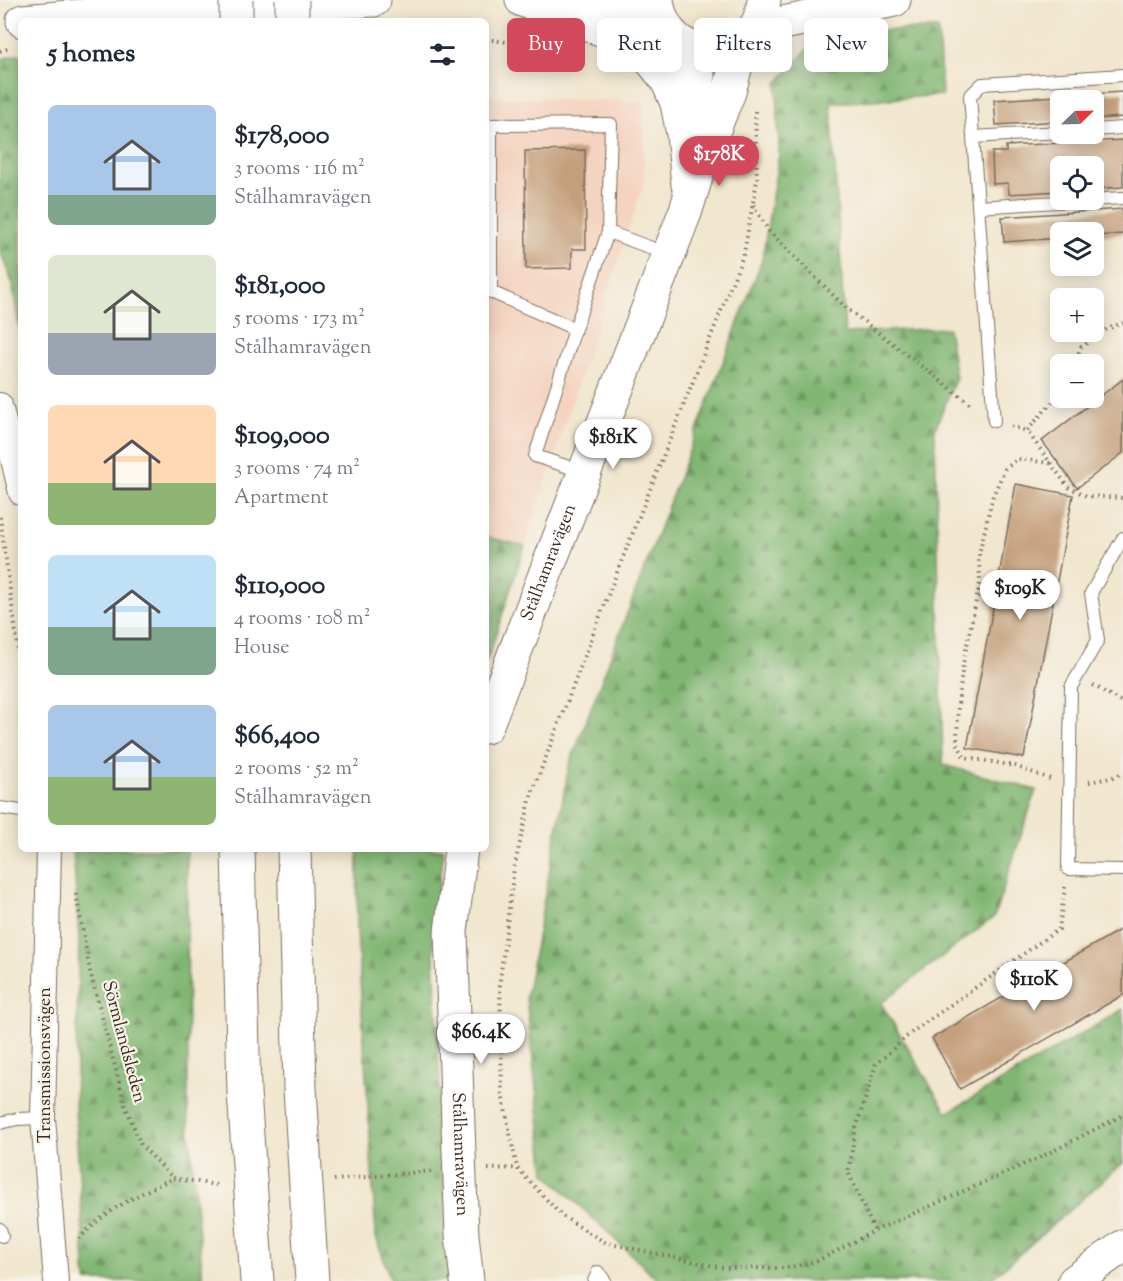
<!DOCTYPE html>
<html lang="en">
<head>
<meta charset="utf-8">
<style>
  :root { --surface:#fff; --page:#f6f6f7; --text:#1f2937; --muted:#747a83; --accent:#d1495b }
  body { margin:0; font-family:"Sorts Mill Goudy",serif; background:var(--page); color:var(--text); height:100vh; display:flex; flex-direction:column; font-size:22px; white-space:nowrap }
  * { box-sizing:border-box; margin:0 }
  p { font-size:20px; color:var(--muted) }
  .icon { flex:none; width:33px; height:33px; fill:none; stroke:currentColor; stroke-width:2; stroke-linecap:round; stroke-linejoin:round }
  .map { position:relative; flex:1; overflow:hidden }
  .panel { position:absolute; left:18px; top:18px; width:471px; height:834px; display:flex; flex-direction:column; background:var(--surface); border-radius:9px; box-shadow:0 3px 15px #0003 }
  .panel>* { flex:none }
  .guide { position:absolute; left:507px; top:18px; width:525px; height:54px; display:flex; gap:12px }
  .needle { width:39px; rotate:67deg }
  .fabs { position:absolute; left:1050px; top:90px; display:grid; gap:12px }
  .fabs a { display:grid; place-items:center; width:54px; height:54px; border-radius:9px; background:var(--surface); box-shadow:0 3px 15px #0003; font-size:30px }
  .price { position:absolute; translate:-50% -51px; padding:0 14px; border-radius:21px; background:#fff; color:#222; font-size:20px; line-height:39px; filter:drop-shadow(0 2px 3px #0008) }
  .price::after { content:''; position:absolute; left:50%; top:36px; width:18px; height:14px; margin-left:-9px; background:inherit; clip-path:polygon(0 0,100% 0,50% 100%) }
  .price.on { background:var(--accent); color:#fff }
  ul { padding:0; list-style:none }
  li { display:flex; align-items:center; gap:18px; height:150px; padding:0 30px }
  li span { display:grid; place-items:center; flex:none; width:168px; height:120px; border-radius:9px; color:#555 }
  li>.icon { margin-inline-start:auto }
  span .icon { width:72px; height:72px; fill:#fffc; stroke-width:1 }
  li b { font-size:26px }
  h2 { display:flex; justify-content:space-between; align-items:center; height:72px; padding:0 30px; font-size:26px }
  .pill { padding:0 21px; border-radius:9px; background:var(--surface); box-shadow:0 3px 15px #0003; font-size:21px; line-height:54px }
  .pill.on { background:var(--accent); color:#fff }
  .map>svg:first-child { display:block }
  .built { fill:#f4d3c0 }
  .forest { fill:url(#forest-firs); stroke:#5e7048; stroke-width:1.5 }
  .building { fill:#c49f7c }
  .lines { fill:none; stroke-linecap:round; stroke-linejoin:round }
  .service-casing { stroke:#7b6c5c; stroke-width:14 }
  .minor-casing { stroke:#7b6c5c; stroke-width:26 }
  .tertiary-casing { stroke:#7b6c5c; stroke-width:34 }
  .secondary-casing { stroke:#7b6c5c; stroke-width:35 }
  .motorway-casing { stroke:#7b6c5c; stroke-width:35 }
  .path { stroke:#7b6c5c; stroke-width:4; stroke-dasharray:1.5 4.5; stroke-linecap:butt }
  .service { stroke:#fff; stroke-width:12 }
  .minor { stroke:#fff; stroke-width:24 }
  .tertiary { stroke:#fff; stroke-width:32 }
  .secondary { stroke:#fff; stroke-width:33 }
  .motorway { stroke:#fff; stroke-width:33 }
  .motorway-bridge-casing { stroke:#7b6c5c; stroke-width:35; stroke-linecap:butt }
  .motorway-bridge { stroke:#fff; stroke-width:33 }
  .labels { text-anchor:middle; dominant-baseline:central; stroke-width:4.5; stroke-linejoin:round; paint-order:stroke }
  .street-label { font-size:18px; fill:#3b2a1e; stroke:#f7f3e8 }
</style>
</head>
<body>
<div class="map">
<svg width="1123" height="1281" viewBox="0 0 1123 1281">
  <defs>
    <pattern id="forest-firs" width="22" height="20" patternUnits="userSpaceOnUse" patternTransform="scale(1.5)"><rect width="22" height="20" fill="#80b672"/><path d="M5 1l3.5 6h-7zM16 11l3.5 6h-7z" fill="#6a945d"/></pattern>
  </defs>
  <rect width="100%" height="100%" fill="#f7f3e8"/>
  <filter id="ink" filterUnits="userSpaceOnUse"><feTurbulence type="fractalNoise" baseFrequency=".0167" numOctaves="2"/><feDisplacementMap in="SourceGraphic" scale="12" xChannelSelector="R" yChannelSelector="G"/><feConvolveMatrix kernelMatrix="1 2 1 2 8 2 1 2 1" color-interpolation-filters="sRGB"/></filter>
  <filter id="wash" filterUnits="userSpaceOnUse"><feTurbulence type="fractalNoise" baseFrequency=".008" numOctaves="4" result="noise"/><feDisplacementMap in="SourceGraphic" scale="24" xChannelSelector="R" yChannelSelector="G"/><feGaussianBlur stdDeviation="1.35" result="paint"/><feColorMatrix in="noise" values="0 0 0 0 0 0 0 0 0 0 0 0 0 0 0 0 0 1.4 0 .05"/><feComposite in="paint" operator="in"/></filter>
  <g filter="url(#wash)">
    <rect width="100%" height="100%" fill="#f1e6ce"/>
    <!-- built -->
    <path class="built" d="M 486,97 L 644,101 L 644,182 L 525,546 L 486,537 Z"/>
    <!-- forest -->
    <path class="forest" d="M 938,29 L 942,95 L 831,103 L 845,333 L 948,328 L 956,378 L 935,429 L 943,765 L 1036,790 L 994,917 L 881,1003 L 947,1113 L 1123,1009 L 1123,1163 L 989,1281 L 659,1281 L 545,1173 L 526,997 L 569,766 L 762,260 L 779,154 L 777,83 L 824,31 Z
      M 21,54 L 21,338 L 12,282 L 0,251 L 0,61 L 5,58 Z
      M 486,537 L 525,546 L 486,664 Z
      M 73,849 L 187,849 L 188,1113 L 203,1281 L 86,1281 L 75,1110 L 79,937 Z
      M 358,849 L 443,849 L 433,933 L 449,1281 L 391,1281 L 376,1237 L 357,931 Z"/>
    <g id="blocks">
      <!-- building -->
      <path class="building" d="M 1123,92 L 1123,117 L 1094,119 L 1094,100 L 1060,100 L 1060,121 L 996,125 L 994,100 Z
        M 1123,140 L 1123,187 L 1094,189 L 1094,166 L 1060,166 L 1060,191 L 1009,194 L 1008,183 L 993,184 L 992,152 L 1006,152 L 1006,146 Z
        M 585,150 L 586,249 L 572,249 L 572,268 L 526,269 L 525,151 Z
        M 1123,209 L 1123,234 L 1094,236 L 1094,232 L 1060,232 L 1060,238 L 1004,242 L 1002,217 Z
        M 1123,379 L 1123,453 L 1077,488 L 1042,441 Z
        M 1016,484 L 1073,495 L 1024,758 L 967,748 Z
        M 1123,928 L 1123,995 L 960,1089 L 932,1038 Z"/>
    </g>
  </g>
  <g filter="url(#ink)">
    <use href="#blocks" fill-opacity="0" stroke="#7b6c5c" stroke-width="1.5"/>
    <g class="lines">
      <defs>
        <path id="service" d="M 1094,130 L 1123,128
          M 973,137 L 1060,132
          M 978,207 L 1123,198
          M 608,232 L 668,254
          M 575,329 L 491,292 L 491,125 L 611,124 L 608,232 L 575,329 L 535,456 L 584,472
          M 994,421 L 970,96 L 982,84 L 1123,75
          M 1123,538 L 1091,593 L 1098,640 L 1071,687 L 1068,869 L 1123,870
          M 0,808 L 21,811
          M 0,1123 L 17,1119 L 43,1118
          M 0,1229 L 2,1236
          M 594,1281 L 598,1272 L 605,1281"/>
        <path id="minor" d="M 0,405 L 21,493
          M 49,849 L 43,1118 L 56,1281"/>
        <path id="tertiary" d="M 1074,1281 L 1123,1246"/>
        <g id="secondary">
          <path d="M 522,0 L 614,34 L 630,42 L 651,60 L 667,80 L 677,103 L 683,134 L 688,185"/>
          <path d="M 657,0 C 665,69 758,68 764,0"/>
          <path d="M 567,2 L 630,11 L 662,21"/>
          <path d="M 23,21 L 162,9 L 374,0"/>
          <path d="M 754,29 L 894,0"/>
          <path d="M 690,47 L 698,75 L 700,143"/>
          <path id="s1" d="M 486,727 L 686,210 L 701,161 L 729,92 L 742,42"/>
          <path id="s2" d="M 461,849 L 451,932 L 462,1235 L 467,1281"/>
        </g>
        <path id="motorway" d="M 238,849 L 244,1092 L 257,1281
          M 294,849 L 300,1089 L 312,1281"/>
      </defs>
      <!-- service casing -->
      <use href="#service" class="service-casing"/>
      <!-- minor casing -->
      <use href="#minor" class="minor-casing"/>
      <!-- tertiary casing -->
      <use href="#tertiary" class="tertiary-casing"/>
      <!-- secondary casing -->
      <use href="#secondary" class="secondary-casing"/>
      <!-- motorway casing -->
      <use href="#motorway" class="motorway-casing"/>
      <!-- path -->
      <path class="path" d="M 486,39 L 520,44 L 558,47
        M 0,51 L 11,48
        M 755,111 L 757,180 L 744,253 L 610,590 L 531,796 L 514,868 L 500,980 L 502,1094 L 517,1168 L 562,1216 L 606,1243 L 723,1268 L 787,1268 L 817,1261 L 874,1231 L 1041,1157 L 1123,1115
        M 753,205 L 769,231 L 845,307 L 973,406
        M 1074,364 L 1081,347 L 1107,329 L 1123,323
        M 1060,393 L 1027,431 L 1068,487 L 1087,496 L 1123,498
        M 1011,426 L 1027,431
        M 1050,463 L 1018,459 L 1005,469 L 993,496 L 979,554 L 980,582 L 963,664 L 958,706 L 957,742 L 964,757 L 1015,766 L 1050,779
        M 0,517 L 18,648 L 21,735
        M 1093,685 L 1123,703
        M 1089,782 L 1110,778 L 1123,773
        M 76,894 L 90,971 L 125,1105 L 141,1145 L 173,1178 L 217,1185
        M 488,1169 L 517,1168
        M 334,1180 L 431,1171
        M 874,1230 L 848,1172 L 856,1128 L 876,1064 L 912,1032 L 1059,929 L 1065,887
        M 79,1239 C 104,1210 140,1194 173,1178"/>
      <!-- service -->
      <use href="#service" class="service"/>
      <!-- minor -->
      <use href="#minor" class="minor"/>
      <!-- tertiary -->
      <use href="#tertiary" class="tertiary"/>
      <!-- secondary -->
      <use href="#secondary" class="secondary"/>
      <!-- motorway -->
      <use href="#motorway" class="motorway"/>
      <defs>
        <path id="motorway-bridge" d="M 236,0 L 236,21
          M 292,0 L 292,21"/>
      </defs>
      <!-- motorway-bridge casing -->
      <use href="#motorway-bridge" class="motorway-bridge-casing"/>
      <!-- motorway-bridge -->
      <use href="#motorway-bridge" class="motorway-bridge"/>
    </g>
  </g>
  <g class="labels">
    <!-- street labels -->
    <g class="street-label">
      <text stroke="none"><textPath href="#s1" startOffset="176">Stålhamravägen</textPath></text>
      <text transform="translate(123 1042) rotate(75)">Sörmlandsleden</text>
      <text transform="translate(46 1065) rotate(-90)">Transmissionsvägen</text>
      <text stroke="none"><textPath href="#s2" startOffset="306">Stålhamravägen</textPath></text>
    </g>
  </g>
</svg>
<div class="fabs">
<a><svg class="needle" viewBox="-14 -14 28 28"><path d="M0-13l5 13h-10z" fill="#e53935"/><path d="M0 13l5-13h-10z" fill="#747a83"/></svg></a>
<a><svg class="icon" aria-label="locate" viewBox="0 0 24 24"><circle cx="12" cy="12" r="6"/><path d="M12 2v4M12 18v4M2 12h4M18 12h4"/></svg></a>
<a><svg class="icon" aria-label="layers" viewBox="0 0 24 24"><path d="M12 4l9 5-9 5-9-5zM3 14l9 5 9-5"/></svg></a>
<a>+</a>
<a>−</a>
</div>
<b class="price on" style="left:719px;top:187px">$178K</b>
<b class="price" style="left:613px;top:470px">$181K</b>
<b class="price" style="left:1020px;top:621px">$109K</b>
<b class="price" style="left:1034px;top:1012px">$110K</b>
<b class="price" style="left:481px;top:1065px">$66.4K</b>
<div class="guide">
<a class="pill on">Buy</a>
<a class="pill">Rent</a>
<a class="pill">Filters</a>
<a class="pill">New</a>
</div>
<section class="panel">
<h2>5 homes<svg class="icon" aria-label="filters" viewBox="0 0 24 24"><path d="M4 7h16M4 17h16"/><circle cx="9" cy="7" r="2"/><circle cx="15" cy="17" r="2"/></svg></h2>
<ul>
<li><span style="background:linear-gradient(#a9c7e8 75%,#7fa58c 0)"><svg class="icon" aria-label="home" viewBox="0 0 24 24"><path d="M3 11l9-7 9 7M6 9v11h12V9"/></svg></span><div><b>$178,000</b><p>3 rooms · 116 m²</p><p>Stålhamravägen</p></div></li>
<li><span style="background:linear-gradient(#dfe7d0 65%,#9aa5b1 0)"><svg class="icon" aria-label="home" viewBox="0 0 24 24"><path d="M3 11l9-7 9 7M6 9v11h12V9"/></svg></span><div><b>$181,000</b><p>5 rooms · 173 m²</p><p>Stålhamravägen</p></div></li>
<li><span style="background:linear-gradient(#ffd9b3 65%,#8fb573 0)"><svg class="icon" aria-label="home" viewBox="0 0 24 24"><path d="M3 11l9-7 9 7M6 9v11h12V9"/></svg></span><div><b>$109,000</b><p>3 rooms · 74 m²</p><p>Apartment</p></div></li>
<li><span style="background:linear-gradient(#bfe0f5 60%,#7fa58c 0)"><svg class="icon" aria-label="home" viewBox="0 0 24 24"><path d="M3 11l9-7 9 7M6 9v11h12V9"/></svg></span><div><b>$110,000</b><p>4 rooms · 108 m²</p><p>House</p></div></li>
<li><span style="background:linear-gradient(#a9c7e8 60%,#8fb573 0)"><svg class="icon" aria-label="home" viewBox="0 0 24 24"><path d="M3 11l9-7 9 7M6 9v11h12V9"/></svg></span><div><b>$66,400</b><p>2 rooms · 52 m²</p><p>Stålhamravägen</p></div></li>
</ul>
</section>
</div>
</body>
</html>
